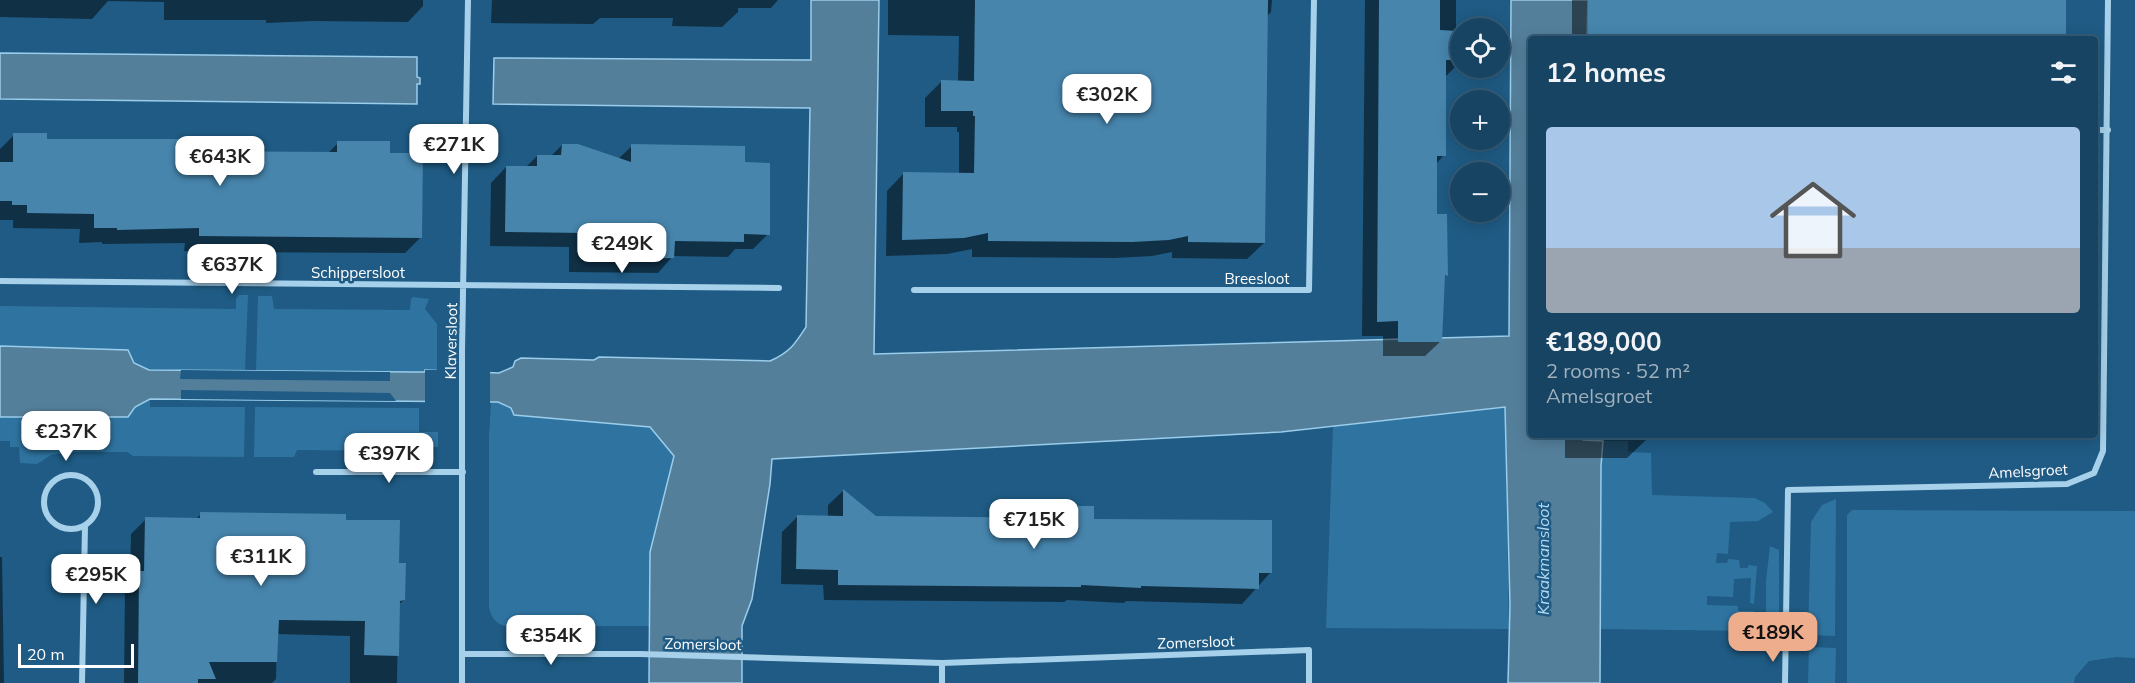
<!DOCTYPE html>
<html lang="en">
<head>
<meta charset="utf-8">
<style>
  :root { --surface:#174463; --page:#204b69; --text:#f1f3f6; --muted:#9eb0be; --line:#365c78; --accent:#eead8d }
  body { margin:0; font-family:Mulish,sans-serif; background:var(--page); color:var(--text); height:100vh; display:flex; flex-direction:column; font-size:22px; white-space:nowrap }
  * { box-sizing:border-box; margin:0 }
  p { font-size:20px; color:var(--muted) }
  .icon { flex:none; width:33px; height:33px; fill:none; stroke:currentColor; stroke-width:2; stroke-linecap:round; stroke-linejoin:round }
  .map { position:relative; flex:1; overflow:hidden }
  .drawer { position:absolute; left:1528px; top:36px; width:570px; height:402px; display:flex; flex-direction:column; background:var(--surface); border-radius:6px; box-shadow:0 3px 15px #0003,0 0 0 2px var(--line) }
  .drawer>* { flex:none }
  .tools { position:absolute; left:1450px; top:18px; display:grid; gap:12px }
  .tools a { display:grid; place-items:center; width:60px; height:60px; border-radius:50%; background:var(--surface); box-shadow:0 3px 15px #0003,0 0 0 2px var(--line); font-size:30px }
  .scale { position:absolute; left:18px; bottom:15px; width:116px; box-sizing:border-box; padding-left:6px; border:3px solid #fff; border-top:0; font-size:16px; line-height:21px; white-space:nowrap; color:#fff; -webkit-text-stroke:4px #1f5b84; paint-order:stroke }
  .price { position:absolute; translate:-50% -51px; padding:0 14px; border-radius:12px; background:#fff; color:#222; font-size:20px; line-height:39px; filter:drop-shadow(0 2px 3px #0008) }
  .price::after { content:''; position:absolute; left:50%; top:36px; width:18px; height:14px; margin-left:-9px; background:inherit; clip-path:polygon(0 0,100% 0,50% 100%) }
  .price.selected { background:var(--accent); color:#111 }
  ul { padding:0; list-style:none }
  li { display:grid; align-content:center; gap:12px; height:318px; padding:0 18px }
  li+li { border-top:2px solid var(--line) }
  li span { display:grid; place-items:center; height:186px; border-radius:6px; color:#555 }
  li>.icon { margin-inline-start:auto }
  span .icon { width:108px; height:108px; fill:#fffc; stroke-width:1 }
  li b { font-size:26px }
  h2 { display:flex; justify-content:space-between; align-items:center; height:72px; padding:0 18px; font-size:26px }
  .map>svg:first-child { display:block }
  .green { fill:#2f74a1 }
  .water { fill:#547f9b; stroke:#9acdeb; stroke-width:1.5 }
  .pier { fill:#1f5b84 }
  .shadow { fill:#0007 }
  .building { fill:#4785ad }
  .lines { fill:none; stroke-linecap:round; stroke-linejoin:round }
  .minor { stroke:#a7d0ea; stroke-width:6 }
  .labels { text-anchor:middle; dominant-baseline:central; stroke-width:5; stroke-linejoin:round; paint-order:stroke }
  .street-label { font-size:15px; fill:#fff; stroke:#1f5b84 }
  .water-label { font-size:16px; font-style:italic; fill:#b2d9f1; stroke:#1f5b84 }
</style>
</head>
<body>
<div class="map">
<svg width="2135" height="683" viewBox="0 0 2135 683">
  <rect width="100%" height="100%" fill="#1f5b84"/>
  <!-- green -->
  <path class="green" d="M 239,295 L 248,295 L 245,371 L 149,370 L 134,363 L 0,348 L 0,306 L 236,309 L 236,299 Z
    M 258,296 L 272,296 L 274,309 L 410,310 L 411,299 L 413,297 L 429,299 L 425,309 L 437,324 L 437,370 L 426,370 L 425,372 L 256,371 Z
    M 150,399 L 150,407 L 245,407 L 244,457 L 133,456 L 127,452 L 69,452 L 51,455 L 37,464 L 20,463 L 19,447 L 10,447 L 10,441 L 0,441 L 0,417 L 128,417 L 135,407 Z
    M 491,402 L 498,402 L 511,408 L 650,427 L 674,456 L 650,552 L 651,626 L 505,626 C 495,623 491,617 489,607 L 489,436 Z
    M 255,407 L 419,408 L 419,432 L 438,432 L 438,447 L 422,447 L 421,451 L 297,450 L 294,457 L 254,457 Z
    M 1505,407 L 1509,629 L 1326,628 L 1333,426 Z
    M 1603,441 L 1628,441 L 1628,452 L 1651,453 L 1652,495 L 1755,498 L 1765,503 L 1773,512 L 1758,521 L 1730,522 L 1728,554 L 1717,553 L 1716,563 L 1727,563 L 1728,559 L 1739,560 L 1740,568 L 1748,568 L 1748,565 L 1757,566 L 1754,604 L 1750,603 L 1751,578 L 1734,579 L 1733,597 L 1707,596 L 1707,605 L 1738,606 L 1738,611 L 1754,611 L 1754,631 L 1599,629 L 1601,466 Z
    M 1836,499 L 1835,636 L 1808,635 L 1811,522 L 1822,505 Z
    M 1852,510 L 2135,511 L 2135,658 L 2116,657 L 2089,661 L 2075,677 L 2074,683 L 1847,683 L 1847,515 Z
    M 1770,546 L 1779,550 L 1779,620 L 1775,631 L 1766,639 L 1766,581 Z
    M 1809,647 L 1836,648 L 1835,683 L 1808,683 Z"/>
  <!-- water -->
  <path class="water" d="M 811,0 L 879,0 L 874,354 L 1509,336 L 1511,0 L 1588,0 L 1587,39 L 1532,39 L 1532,435 L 1582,435 L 1583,440 L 1603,441 L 1601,466 L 1600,683 L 1508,683 L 1510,605 L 1505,407 L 1281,432 L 772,459 L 770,484 L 752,599 L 742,626 L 742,683 L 649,683 L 650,552 L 674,456 L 650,427 L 514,415 L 511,408 L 498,402 L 150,399 L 135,407 L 128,417 L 0,417 L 0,346 L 128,350 L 134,363 L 149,370 L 415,372 L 425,372 L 425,370 L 499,373 L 513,367 L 515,361 L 521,358 L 594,360 L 599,357 L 770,361 C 790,352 795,344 806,327 L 810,108 L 493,104 L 494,58 L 811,60 Z
    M 0,53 L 417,57 L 417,77 L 420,78 L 420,84 L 417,84 L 417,104 L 0,99 Z"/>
  <!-- pier -->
  <path class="pier" d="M 438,367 L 490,369 L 490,405 L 425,404 L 425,370 L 437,370 Z
    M 181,370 L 390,372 L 390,381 L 180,379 Z
    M 181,390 L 390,393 L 396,401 L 181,399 Z"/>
  <!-- shadow -->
  <path class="shadow" d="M 0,0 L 423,0 L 423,6 L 408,22 L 313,21 L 266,23 L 266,20 L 164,20 L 164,2 L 108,1 L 92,19 L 0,17 Z
    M 492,0 L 778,0 L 771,8 L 738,8 L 738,12 L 722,27 L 672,26 L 673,18 L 600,18 L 593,24 L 491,23 Z
    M 888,0 L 1272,0 L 1271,12 L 1266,17 L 1264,243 L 1247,259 L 1172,258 L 1172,252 L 1152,256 L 1115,258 L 972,257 L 972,249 L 947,254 L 886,256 L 887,191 L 903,174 L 959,174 L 959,132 L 957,132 L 957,127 L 925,127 L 925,98 L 941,82 L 958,82 L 959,36 L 888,35 Z
    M 1365,0 L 1456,0 L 1456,66 L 1445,77 L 1444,155 L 1436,164 L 1435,216 L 1446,275 L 1443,278 L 1441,341 L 1425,356 L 1383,356 L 1383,336 L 1362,336 Z
    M 1572,0 L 2065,0 L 2065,39 L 1572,39 Z
    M 14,135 L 45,141 L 178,153 L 327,154 L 338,143 L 388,155 L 420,238 L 405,253 L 228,252 L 184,251 L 185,243 L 102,244 L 102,242 L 79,243 L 80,229 L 13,228 L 13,220 L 0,220 L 0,149 Z
    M 562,145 L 618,159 L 632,146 L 743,164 L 768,234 L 753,249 L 735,249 L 728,257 L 673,256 L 658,273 L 569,272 L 569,247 L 490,246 L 491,183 L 506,167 L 526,167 L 537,156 L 551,156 Z
    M 1565,435 L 1646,435 L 1646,440 L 1627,458 L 1565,458 Z
    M 1957,435 L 1991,435 L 1969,439 Z
    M 843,491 L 875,518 L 1053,519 L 1065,507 L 1092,520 L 1270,573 L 1242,604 L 1126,601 L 1124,603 L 1067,600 L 1064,602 L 824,600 L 823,585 L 781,584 L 782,532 L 797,517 L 828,517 L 828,505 Z
    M 201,514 L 345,521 L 398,565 L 404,600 L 398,605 L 397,683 L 350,683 L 350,636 L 277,634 L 276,679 L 272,683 L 124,683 L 125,587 L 130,582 L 131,534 L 146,519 L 195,520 Z
    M 0,557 L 2,557 L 4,683 L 0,683 Z"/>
  <!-- building -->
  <path class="building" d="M 975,0 L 1268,0 L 1265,243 L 1188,242 L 1188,236 L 1169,240 L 1132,242 L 988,241 L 988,233 L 964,238 L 902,240 L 903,172 L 974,173 L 975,116 L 973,116 L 973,111 L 941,111 L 941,80 L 974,81 Z
    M 1379,0 L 1440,0 L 1440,30 L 1458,31 L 1457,60 L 1446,60 L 1446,156 L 1437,156 L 1437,214 L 1447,214 L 1448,276 L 1445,275 L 1442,342 L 1398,342 L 1398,321 L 1377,322 Z
    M 1588,0 L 2066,0 L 2066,39 L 1588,39 Z
    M 13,133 L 47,133 L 47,139 L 180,139 L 180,151 L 337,152 L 337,141 L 390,141 L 390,153 L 423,153 L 422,238 L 199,236 L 199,228 L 117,230 L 117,228 L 94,228 L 94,214 L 27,213 L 27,205 L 12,205 L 12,201 L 0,201 L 0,162 L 13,162 Z
    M 562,144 L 578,144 L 631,162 L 631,144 L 745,146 L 745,162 L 770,163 L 770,235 L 744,234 L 744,242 L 675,241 L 674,258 L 629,259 L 584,257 L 584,233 L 505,232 L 506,166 L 537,166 L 537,155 L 561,155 Z
    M 843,489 L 876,516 L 1064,518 L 1064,506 L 1094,506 L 1094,519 L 1272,520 L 1272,573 L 1259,573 L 1259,589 L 1141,586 L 1141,588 L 1081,585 L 1081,587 L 838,585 L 838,570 L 796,569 L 797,515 L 843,516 Z
    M 200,512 L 346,514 L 346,520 L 400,520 L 399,563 L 406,563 L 405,600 L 400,601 L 399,656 L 364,655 L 365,621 L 279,620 L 277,662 L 209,662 L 216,679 L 198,679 L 198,683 L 138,683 L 139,571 L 144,571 L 145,517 L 200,518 Z"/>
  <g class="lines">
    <!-- minor -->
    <path class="minor" d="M 2096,130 L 2108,130
      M 0,281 L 779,288
      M 914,290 L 1309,290 L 1314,0
      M 316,472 L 463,472
      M44 502a27 27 0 1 1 54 0a27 27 0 1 1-54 0Z
      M 463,654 L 640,654 L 942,663 L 1309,650 L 1309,683
      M 82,683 L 85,526
      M 462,683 L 462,351 L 468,0
      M 942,683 L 942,663
      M 1785,683 L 1788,490 L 2067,484 L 2094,473 L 2103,451 L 2108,0"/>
  </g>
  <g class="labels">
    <!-- street labels -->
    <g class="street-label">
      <text x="358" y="272">Schippersloot</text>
      <text x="1257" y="278">Breesloot</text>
      <text transform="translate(451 341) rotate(-89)">Klaversloot</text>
      <text transform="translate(2028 471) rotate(-3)">Amelsgroet</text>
      <text transform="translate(1196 642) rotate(-2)">Zomersloot</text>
      <text transform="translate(703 644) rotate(1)">Zomersloot</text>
    </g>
    <!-- water labels -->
    <g class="water-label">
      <text transform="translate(1543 559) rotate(-90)">Kraakmansloot</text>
    </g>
  </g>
</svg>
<div class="tools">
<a><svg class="icon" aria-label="locate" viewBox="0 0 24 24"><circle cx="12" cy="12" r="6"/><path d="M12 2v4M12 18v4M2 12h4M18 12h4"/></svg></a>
<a>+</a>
<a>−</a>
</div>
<div class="scale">20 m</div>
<b class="price" style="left:1107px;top:125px">€302K</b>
<b class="price" style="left:454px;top:175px">€271K</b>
<b class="price" style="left:220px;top:187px">€643K</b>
<b class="price" style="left:622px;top:274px">€249K</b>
<b class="price" style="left:232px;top:295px">€637K</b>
<b class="price" style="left:66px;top:462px">€237K</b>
<b class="price" style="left:389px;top:484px">€397K</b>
<b class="price" style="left:1034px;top:550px">€715K</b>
<b class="price" style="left:261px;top:587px">€311K</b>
<b class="price" style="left:96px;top:605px">€295K</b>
<b class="price selected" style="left:1773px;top:663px">€189K</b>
<b class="price" style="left:551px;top:666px">€354K</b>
<section class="drawer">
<h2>12 homes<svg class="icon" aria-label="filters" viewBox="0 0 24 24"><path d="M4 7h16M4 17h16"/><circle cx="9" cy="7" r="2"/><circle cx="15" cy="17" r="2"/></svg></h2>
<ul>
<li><span style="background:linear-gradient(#a9c7e8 65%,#9aa5b1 0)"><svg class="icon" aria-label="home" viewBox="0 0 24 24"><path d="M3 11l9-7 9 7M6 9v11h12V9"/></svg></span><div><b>€189,000</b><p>2 rooms · 52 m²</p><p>Amelsgroet</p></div></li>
</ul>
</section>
</div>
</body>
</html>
